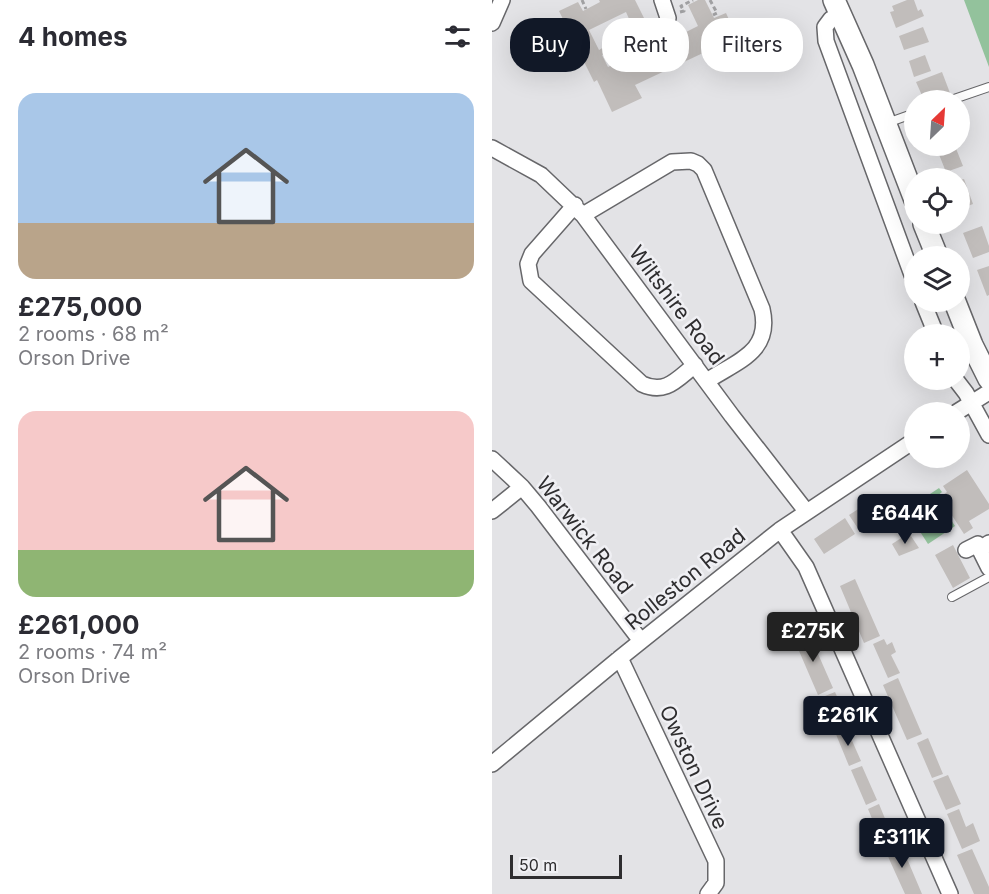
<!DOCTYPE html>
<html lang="en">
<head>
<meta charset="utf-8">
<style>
  :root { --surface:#fff; --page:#f7f7f7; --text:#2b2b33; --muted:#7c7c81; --accent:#111827 }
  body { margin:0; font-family:Inter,sans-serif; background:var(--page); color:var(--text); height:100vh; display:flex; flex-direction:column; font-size:22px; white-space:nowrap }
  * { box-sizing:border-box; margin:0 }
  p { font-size:20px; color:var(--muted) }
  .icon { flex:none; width:33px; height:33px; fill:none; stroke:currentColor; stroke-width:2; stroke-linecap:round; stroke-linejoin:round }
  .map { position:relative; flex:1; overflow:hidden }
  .side { display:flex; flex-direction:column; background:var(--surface); width:492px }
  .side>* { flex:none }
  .top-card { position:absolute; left:18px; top:18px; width:388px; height:54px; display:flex; gap:12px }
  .needle { width:39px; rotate:25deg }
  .tools { position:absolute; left:412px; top:90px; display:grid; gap:12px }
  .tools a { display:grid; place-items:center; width:66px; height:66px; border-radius:50%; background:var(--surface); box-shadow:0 6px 24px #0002; font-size:30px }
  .scale { position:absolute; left:18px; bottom:15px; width:112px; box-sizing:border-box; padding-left:6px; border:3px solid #2e2d2f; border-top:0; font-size:16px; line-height:21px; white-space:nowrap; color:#2e2d2f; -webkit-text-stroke:4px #f0f0f4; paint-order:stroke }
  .price { position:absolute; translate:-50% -51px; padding:0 14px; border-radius:6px; background:var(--accent); color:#fff; font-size:20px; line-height:39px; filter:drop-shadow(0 2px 3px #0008) }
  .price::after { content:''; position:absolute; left:50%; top:36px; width:18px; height:14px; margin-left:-9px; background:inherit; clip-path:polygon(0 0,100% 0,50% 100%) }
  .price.current { background:#222; color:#fff }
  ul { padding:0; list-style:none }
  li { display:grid; align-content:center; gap:12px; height:318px; padding:0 18px }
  li span { display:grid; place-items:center; height:186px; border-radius:18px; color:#555 }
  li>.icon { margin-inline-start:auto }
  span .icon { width:108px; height:108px; fill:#fffc; stroke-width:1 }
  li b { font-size:26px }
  h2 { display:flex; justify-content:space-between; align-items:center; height:72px; padding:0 18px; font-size:26px }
  .tag { padding:0 21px; border-radius:24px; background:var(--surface); box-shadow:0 6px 24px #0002; font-size:21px; line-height:54px }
  .tag.current { background:var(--accent); color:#fff }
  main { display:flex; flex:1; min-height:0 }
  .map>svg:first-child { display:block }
  .green { fill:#93c29c }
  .building { fill:#c1bdbb }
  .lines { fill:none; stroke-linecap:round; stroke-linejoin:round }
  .lane-casing { stroke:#67676a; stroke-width:10 }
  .street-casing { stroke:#67676a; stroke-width:18 }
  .secondary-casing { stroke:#67676a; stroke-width:24 }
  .path { stroke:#a0a0a2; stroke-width:3; stroke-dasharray:4.5 3; stroke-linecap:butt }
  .lane { stroke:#fff; stroke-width:8 }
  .street { stroke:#fff; stroke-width:15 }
  .secondary { stroke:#fff; stroke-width:21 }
  .labels { text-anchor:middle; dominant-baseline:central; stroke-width:5; stroke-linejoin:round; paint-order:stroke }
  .street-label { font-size:21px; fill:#2e2d2f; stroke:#f0f0f4 }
</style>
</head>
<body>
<main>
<section class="side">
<h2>4 homes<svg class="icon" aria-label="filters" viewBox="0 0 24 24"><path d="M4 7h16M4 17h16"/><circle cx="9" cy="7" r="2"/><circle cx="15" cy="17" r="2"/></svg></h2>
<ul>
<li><span style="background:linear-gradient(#a9c7e8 70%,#b9a48a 0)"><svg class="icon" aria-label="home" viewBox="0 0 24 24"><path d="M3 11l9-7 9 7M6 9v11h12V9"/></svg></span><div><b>£275,000</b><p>2 rooms · 68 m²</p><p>Orson Drive</p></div></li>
<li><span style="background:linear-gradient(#f6c9c9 75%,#8fb573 0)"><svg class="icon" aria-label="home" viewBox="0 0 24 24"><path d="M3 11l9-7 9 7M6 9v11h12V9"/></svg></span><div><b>£261,000</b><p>2 rooms · 74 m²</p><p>Orson Drive</p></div></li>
</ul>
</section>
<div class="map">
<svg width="497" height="894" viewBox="0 0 497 894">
  <rect width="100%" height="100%" fill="#e3e3e6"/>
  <!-- green -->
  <path class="green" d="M 472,0 L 497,0 L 497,67 Z
    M 447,488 L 450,492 L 444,497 L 463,526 L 436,544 L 414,510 Z"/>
  <!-- building -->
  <path class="building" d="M 107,0 L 143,0 L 155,24 L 142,30 L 134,12 L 97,30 L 107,50 L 117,44 L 120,50 L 110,55 L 116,67 L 124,63 L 126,68 L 152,56 L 144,40 L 162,31 L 168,45 L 181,39 L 177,32 L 187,27 L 190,34 L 206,26 L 196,5 L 206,0 L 213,0 L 222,18 L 234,13 L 245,37 L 143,85 L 150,98 L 120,112 L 105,80 L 102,82 L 67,11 L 86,2 L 91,11 L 108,2 Z
    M 415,0 L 422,0 L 426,11 L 429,9 L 432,16 L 404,28 L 398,12 L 402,11 L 400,6 Z
    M 431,27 L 437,42 L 412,50 L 407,36 Z
    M 433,55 L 439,71 L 422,77 L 417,61 Z
    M 450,72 L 458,93 L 438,100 L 432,100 L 424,82 Z
    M 447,146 L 463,146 L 471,166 L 454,172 L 444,147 Z
    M 472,179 L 481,204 L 468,209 L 468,180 Z
    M 490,226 L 497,246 L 497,252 L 481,258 L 471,233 Z
    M 497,266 L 497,295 L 495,296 L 485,270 Z
    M 475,470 L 497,504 L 497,509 L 477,521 L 481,528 L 472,534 L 448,497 L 455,492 L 451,486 Z
    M 388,495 L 397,510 L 367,530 L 357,515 Z
    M 353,518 L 363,534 L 332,554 L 322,539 Z
    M 417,533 L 427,548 L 407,556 L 400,544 Z
    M 461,545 L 478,578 L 461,588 L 443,555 Z
    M 363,579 L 388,636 L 372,643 L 348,586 Z
    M 316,631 L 341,688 L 326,695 L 301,637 Z
    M 392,639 L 395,645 L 400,642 L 404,652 L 399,655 L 408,673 L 396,678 L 381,644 Z
    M 406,678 L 430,734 L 415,740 L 391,685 Z
    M 343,692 L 356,721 L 341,728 L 328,698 Z
    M 354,727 L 369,761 L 357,766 L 343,732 Z
    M 436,738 L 451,774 L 440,778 L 425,743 Z
    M 370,766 L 385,800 L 374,805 L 359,770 Z
    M 456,775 L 469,804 L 454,810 L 441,781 Z
    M 387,804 L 401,838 L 390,843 L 376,809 Z
    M 467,809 L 474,827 L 481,823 L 488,841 L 470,849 L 455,814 Z
    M 406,840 L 413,854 L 430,894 L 413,894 L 398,861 L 392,847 Z
    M 480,849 L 497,887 L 497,894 L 482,894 L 465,855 Z"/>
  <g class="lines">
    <defs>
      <path id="lane" d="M 459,100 L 497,87
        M 395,123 L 423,113
        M 460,597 L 497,577"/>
      <path id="street" d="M 170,0 L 176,18
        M 350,15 L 339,19 L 333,27 L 334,41 L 423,283
        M 0,23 L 10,0
        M 0,148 L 49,175 L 91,215 L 240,416 L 314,511
        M 83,205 L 40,254 L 36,264 L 39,281 L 150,384 C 174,395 185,379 203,365
        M 91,215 L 180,162 L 199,161 L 206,164 L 212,170 L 270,309 C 280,352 245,361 215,381
        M 431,302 L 444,334
        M 464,380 L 474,393 L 497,435
        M 465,412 L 497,392
        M 0,459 L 30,487 L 46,506 L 149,641
        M 0,511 L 30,487
        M 288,530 L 314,567 L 458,894
        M 497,543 L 488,550 L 497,568
        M 474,550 L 486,544 L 488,550
        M 128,658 L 224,861 L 224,883 L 216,894
        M 0,764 L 128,658 L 288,530 L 423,440"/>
      <path id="secondary" d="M 342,0 L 371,65 L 423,200
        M 432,224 L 445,256
        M 463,302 L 480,345 L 497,379"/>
    </defs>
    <!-- lane casing -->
    <use href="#lane" class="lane-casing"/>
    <!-- street casing -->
    <use href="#street" class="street-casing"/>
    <!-- secondary casing -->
    <use href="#secondary" class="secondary-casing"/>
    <!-- path -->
    <path class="path" d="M 90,0 L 94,9
      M 218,0 L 225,13 L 221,15
      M 188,12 L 192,11 L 189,6 L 201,0
      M 171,32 L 174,39 L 180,37
      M 167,42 L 174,39
      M 115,53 L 117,58 L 125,54
      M 130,66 L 121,45 L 163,24"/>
    <!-- lane -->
    <use href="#lane" class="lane"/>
    <!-- street -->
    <use href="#street" class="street"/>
    <!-- secondary -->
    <use href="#secondary" class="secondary"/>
  </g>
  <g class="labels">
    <!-- street labels -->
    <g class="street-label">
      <text transform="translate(185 305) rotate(53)">Wiltshire Road</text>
      <text transform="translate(93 535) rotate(52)">Warwick Road</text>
      <text transform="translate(193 579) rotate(-39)">Rolleston Road</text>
      <text transform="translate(202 767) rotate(65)">Owston Drive</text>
    </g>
  </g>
</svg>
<div class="tools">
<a><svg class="needle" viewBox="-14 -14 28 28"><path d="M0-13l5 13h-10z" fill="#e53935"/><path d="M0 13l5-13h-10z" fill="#7c7c81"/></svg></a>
<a><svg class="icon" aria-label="locate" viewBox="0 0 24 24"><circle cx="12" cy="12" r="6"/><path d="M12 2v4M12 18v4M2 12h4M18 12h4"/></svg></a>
<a><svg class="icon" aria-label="layers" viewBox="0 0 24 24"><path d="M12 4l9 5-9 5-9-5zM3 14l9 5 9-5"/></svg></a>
<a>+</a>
<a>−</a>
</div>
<div class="scale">50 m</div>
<b class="price" style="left:413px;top:545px">£644K</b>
<b class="price current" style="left:321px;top:663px">£275K</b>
<b class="price" style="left:356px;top:747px">£261K</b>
<b class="price" style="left:410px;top:869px">£311K</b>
<div class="top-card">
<a class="tag current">Buy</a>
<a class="tag">Rent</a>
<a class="tag">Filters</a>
</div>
</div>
</main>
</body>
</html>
